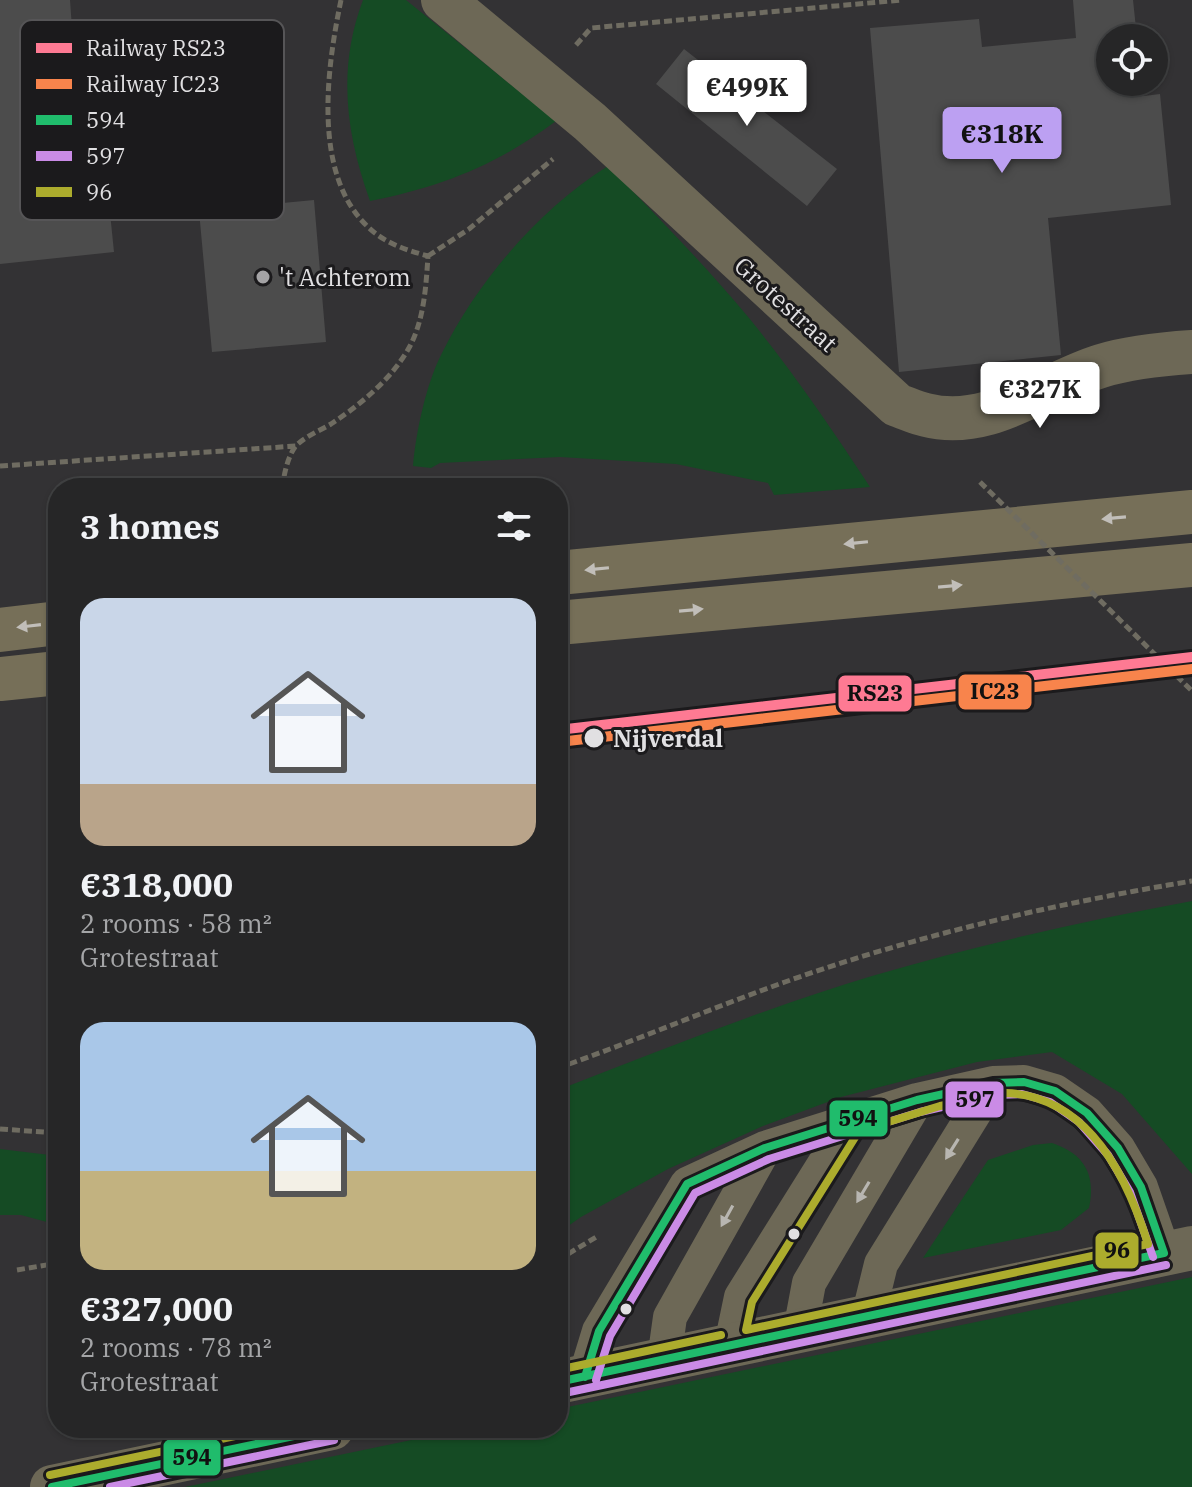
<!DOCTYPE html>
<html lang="en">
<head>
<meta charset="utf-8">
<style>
  :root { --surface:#262627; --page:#323233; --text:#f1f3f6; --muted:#a4a5a7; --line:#424344; --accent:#bca0f2 }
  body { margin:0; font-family:"IBM Plex Serif",serif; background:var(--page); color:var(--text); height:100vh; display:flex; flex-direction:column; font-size:30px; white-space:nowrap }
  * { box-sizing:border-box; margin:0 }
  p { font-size:26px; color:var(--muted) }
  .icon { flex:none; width:44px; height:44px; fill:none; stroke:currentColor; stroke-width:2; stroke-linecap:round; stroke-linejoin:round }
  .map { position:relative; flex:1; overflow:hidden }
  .drawer { position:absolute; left:48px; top:478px; width:520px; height:960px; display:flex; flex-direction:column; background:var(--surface); border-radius:32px; box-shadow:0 2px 6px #0004,0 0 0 2px var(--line) }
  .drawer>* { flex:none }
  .fabs { position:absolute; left:1096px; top:24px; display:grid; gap:16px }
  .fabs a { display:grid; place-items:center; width:72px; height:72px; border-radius:50%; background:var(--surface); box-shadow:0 2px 6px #0004,0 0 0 2px var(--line); font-size:40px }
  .price { position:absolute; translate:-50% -68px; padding:0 18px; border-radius:8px; background:#fff; color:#222; font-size:26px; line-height:52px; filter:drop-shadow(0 2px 4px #0008) }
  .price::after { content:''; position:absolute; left:50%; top:48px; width:24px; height:18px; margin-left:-12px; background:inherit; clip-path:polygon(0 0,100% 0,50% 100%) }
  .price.active { background:var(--accent); color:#111 }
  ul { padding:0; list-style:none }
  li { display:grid; align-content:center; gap:16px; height:424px; padding:0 32px }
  li span { display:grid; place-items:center; height:248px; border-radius:24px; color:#555 }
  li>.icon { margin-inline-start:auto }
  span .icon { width:144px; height:144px; fill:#fffc; stroke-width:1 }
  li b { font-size:34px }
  h2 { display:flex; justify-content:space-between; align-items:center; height:96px; padding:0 32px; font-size:34px }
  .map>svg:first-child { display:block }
  .green { fill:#154b24 }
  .building { fill:#4c4c4c }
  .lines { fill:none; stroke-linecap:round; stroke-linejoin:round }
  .path { stroke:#6f6c61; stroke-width:5; stroke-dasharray:8 4; stroke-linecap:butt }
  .service { stroke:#6d6856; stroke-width:34 }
  .minor { stroke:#6d6856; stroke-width:44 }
  .primary { stroke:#766f58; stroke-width:44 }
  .path-bridge { stroke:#6f6c61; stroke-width:5; stroke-dasharray:8 4; stroke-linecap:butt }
  .bus-1-casing { stroke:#1b1a1c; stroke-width:14 }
  .bus-2-casing { stroke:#1b1a1c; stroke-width:14 }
  .bus-3-casing { stroke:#1b1a1c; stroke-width:14 }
  .bus-1 { stroke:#20bc6c; stroke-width:8 }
  .bus-2 { stroke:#ca8be6; stroke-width:8 }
  .bus-3 { stroke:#acac2d; stroke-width:8 }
  .rail-1-casing { stroke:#1b1a1c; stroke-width:16 }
  .rail-2-casing { stroke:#1b1a1c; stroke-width:16 }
  .rail-1 { stroke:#fe7a93; stroke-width:10 }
  .rail-2 { stroke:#f8844c; stroke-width:10 }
  .oneway { fill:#c1beb9 }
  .oneway2 { fill:#b8b6b1 }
  .poi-dot { fill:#a4a3a5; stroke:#1b1a1c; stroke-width:3 }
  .stop-dot { fill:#e1e0e2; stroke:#1b1a1c; stroke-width:3 }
  .labels { text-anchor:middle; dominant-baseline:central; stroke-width:6; stroke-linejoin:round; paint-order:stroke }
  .poi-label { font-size:24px; fill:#e1e0e2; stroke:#1b1a1c; text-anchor:start }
  .street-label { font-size:24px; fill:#e1e0e2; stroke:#1b1a1c }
  .stop-label { font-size:24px; font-weight:bold; fill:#e1e0e2; stroke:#1b1a1c; text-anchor:start }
  .key { fill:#1b1a1c; stroke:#565557; stroke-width:2 }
  .key-label { font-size:22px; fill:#e1e0e2 }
  .line-badge { stroke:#1b1a1c; stroke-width:3 }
  .pale-badge-label { font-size:22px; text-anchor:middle; font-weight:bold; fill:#111 }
</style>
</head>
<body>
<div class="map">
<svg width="1192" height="1487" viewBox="0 0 1192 1487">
  <rect width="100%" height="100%" fill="#333234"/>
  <!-- green -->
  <path class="green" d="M 406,0 L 556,121 C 497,165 441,187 370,201 C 346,134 337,69 363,0 Z
    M 608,166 C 656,215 705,265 749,318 C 793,372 832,429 870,487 L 774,495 L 768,483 L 676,464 L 560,457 L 440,463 L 431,468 L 413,466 C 416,432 426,384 442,353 C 477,282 540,208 608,166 Z
    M 1192,901 L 1192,1174 L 1122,1094 L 1052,1052 L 977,1062 L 841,1097 L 763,1126 L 668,1169 L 581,1217 L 558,1233 L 558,1090 C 661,1050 766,1008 872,976 C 977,945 1084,921 1192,901 Z
    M 1052,1143 C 1085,1154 1096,1175 1089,1208 L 1061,1230 L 923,1258 L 988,1160 L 1033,1145 Z
    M 0,1149 L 58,1156 L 58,1225 L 21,1215 L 0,1215 Z
    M 1192,1277 L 1192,1487 L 185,1487 L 469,1428 L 558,1428 L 558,1409 Z"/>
  <!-- building -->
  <path class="building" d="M 0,0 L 70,0 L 83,184 L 95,183 L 96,204 L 109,203 L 114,252 L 0,264 Z
    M 1073,0 L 1133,0 L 1137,38 L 1110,38 L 1110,82 L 1142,82 L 1144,96 L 1160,94 L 1171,205 L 1048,218 L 1061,355 L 899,372 L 870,28 L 979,19 L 982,47 L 1076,38 Z
    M 684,49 L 837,169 L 807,206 L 656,84 Z
    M 314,200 L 326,342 L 212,352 L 199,211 Z"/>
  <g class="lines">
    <!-- path -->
    <path class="path" d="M 341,0 C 327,67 312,173 367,226 C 384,243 406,250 428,256
      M 576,45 L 591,28 L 902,0
      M 428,256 L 469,229 L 553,159
      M 0,466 L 296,446
      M 282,488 C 284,476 287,458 295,447 C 302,438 321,430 331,424 C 360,405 393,378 410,346 C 424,319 426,287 428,256
      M 558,1068 C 635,1041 709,1009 785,982 C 917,935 1054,904 1192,881
      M 0,1129 L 58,1133
      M 558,1260 L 598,1236
      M 17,1270 L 58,1263"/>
    <!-- service -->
    <path class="service" d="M 868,1317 L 881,1264 L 993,1083
      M 800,1331 L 809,1283 L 917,1100
      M 731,1345 L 741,1297 L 851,1121
      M 664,1360 L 670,1317 L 765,1148
      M 585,1377 L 599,1331 L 687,1184 L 765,1148 L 917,1100 L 993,1083 L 1024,1082 L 1055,1091 L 1087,1113 L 1118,1148 L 1141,1187 L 1164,1253"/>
    <!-- minor -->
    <path class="minor" d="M 443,0 L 590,122 L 897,405 C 906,408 916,413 926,415 C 990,431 1043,384 1101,366 C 1130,357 1161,354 1192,352
      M 558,1382 L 1192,1248
      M 52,1487 L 332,1428"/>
    <!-- primary -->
    <path class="primary" d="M 558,573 L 1192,512
      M 558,623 L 1192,565
      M 0,630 L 58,623
      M 0,679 L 58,673"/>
    <!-- path-bridge -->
    <path class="path-bridge" d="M 980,482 L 1192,691"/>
    <defs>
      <path id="bus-1" d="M 585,1377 L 599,1331 L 687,1184 L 765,1148 L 917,1100 L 993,1083 L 1024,1082 L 1055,1091 L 1087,1113 L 1118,1148 L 1141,1187 L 1164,1253
        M 558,1382 L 1164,1253
        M 52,1487 L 332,1428"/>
      <path id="bus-2" d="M 596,1380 L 610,1336 L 695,1193 L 769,1159 L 920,1112 L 995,1095 L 1022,1094 L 1050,1102 L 1079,1122 L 1108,1155 L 1130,1192 L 1153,1257
        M 560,1394 L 1166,1265
        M 110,1487 L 334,1440"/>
      <path id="bus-3" d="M 1006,1093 C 1088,1096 1127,1176 1148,1244 L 746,1330 L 752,1302 L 859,1131 L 940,1106 Z
        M 558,1370 L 721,1335
        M 50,1475 L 274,1428"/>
    </defs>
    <!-- bus-1 casing -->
    <use href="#bus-1" class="bus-1-casing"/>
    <!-- bus-2 casing -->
    <use href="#bus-2" class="bus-2-casing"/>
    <!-- bus-3 casing -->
    <use href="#bus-3" class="bus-3-casing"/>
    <!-- bus-1 -->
    <use href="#bus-1" class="bus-1"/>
    <!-- bus-2 -->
    <use href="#bus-2" class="bus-2"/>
    <!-- bus-3 -->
    <use href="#bus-3" class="bus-3"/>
    <defs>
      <path id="rail-1" d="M 558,730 L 1192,657"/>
      <path id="rail-2" d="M 559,742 L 1192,669"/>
    </defs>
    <!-- rail-1 casing -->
    <use href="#rail-1" class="rail-1-casing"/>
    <!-- rail-2 casing -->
    <use href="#rail-2" class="rail-2-casing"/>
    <!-- rail-1 -->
    <use href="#rail-1" class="rail-1"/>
    <!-- rail-2 -->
    <use href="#rail-2" class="rail-2"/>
  </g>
  <!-- one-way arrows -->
  <defs><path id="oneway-solid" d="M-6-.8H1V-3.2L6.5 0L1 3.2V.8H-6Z" transform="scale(2)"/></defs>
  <g class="oneway">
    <use href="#oneway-solid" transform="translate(1114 518) rotate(175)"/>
    <use href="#oneway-solid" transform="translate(856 543) rotate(174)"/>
    <use href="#oneway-solid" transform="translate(597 569) rotate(174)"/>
    <use href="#oneway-solid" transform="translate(950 586) rotate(-5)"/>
    <use href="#oneway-solid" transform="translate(691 610) rotate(-5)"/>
    <use href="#oneway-solid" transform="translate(29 626) rotate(173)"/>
  </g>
  <g class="oneway2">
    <use href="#oneway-solid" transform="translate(952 1149) rotate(122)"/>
    <use href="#oneway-solid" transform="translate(863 1192) rotate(121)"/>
    <use href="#oneway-solid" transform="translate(727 1216) rotate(119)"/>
  </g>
  <!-- markers -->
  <circle class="poi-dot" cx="263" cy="277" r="8"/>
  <g class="stop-dot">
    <circle cx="594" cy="738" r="11"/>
    <circle cx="794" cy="1234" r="7"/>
    <circle cx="626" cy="1309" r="7"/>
  </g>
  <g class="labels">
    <!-- poi labels -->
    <g class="poi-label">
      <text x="279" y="277">'t Achterom</text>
    </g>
    <!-- street labels -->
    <g class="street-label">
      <text transform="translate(786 304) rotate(42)">Grotestraat</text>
    </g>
    <!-- stop labels -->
    <g class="stop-label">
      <text x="613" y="738">Nijverdal</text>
    </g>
  </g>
  <!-- legend -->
  <rect x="20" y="20" width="264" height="200" rx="12" class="key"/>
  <rect x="36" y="43" width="36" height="10" fill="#fe7a93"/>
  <rect x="36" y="79" width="36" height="10" fill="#f8844c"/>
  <rect x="36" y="115" width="36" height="10" fill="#20bc6c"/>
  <rect x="36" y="151" width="36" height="10" fill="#ca8be6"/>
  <rect x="36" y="187" width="36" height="10" fill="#acac2d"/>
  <g class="key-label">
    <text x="86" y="56">Railway RS23</text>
    <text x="86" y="92">Railway IC23</text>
    <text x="86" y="128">594</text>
    <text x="86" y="164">597</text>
    <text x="86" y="200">96</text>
  </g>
  <g class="line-badge">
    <rect x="957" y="673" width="76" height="38" rx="8" fill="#f8844c"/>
    <rect x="837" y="674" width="76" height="39" rx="8" fill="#fe7a93"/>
    <rect x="944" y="1080" width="61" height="39" rx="8" fill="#ca8be6"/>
    <rect x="828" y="1099" width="61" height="39" rx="8" fill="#20bc6c"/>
    <rect x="1094" y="1231" width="46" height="39" rx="8" fill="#acac2d"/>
    <rect x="162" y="1438" width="60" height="39" rx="8" fill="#20bc6c"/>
  </g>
  <g class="pale-badge-label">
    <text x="995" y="699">IC23</text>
    <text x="875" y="701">RS23</text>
    <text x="975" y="1107">597</text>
    <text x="858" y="1126">594</text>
    <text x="1117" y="1258">96</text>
    <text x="192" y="1465">594</text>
  </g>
</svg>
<div class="fabs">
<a><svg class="icon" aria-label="locate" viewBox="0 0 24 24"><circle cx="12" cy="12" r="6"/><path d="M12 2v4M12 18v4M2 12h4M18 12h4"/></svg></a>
</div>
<b class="price" style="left:747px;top:128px">€499K</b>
<b class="price active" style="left:1002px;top:175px">€318K</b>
<b class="price" style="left:1040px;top:430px">€327K</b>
<section class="drawer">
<h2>3 homes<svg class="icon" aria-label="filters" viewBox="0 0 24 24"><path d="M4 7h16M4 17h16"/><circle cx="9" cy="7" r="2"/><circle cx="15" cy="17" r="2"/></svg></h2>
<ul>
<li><span style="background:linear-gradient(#c9d6e8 75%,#b9a48a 0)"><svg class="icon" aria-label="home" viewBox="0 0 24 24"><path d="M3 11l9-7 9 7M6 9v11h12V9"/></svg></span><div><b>€318,000</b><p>2 rooms · 58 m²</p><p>Grotestraat</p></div></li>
<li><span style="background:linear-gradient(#a9c7e8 60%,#c2b280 0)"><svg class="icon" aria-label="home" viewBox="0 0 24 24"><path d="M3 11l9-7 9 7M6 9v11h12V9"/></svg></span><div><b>€327,000</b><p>2 rooms · 78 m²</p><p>Grotestraat</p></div></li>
</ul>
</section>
</div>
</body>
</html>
